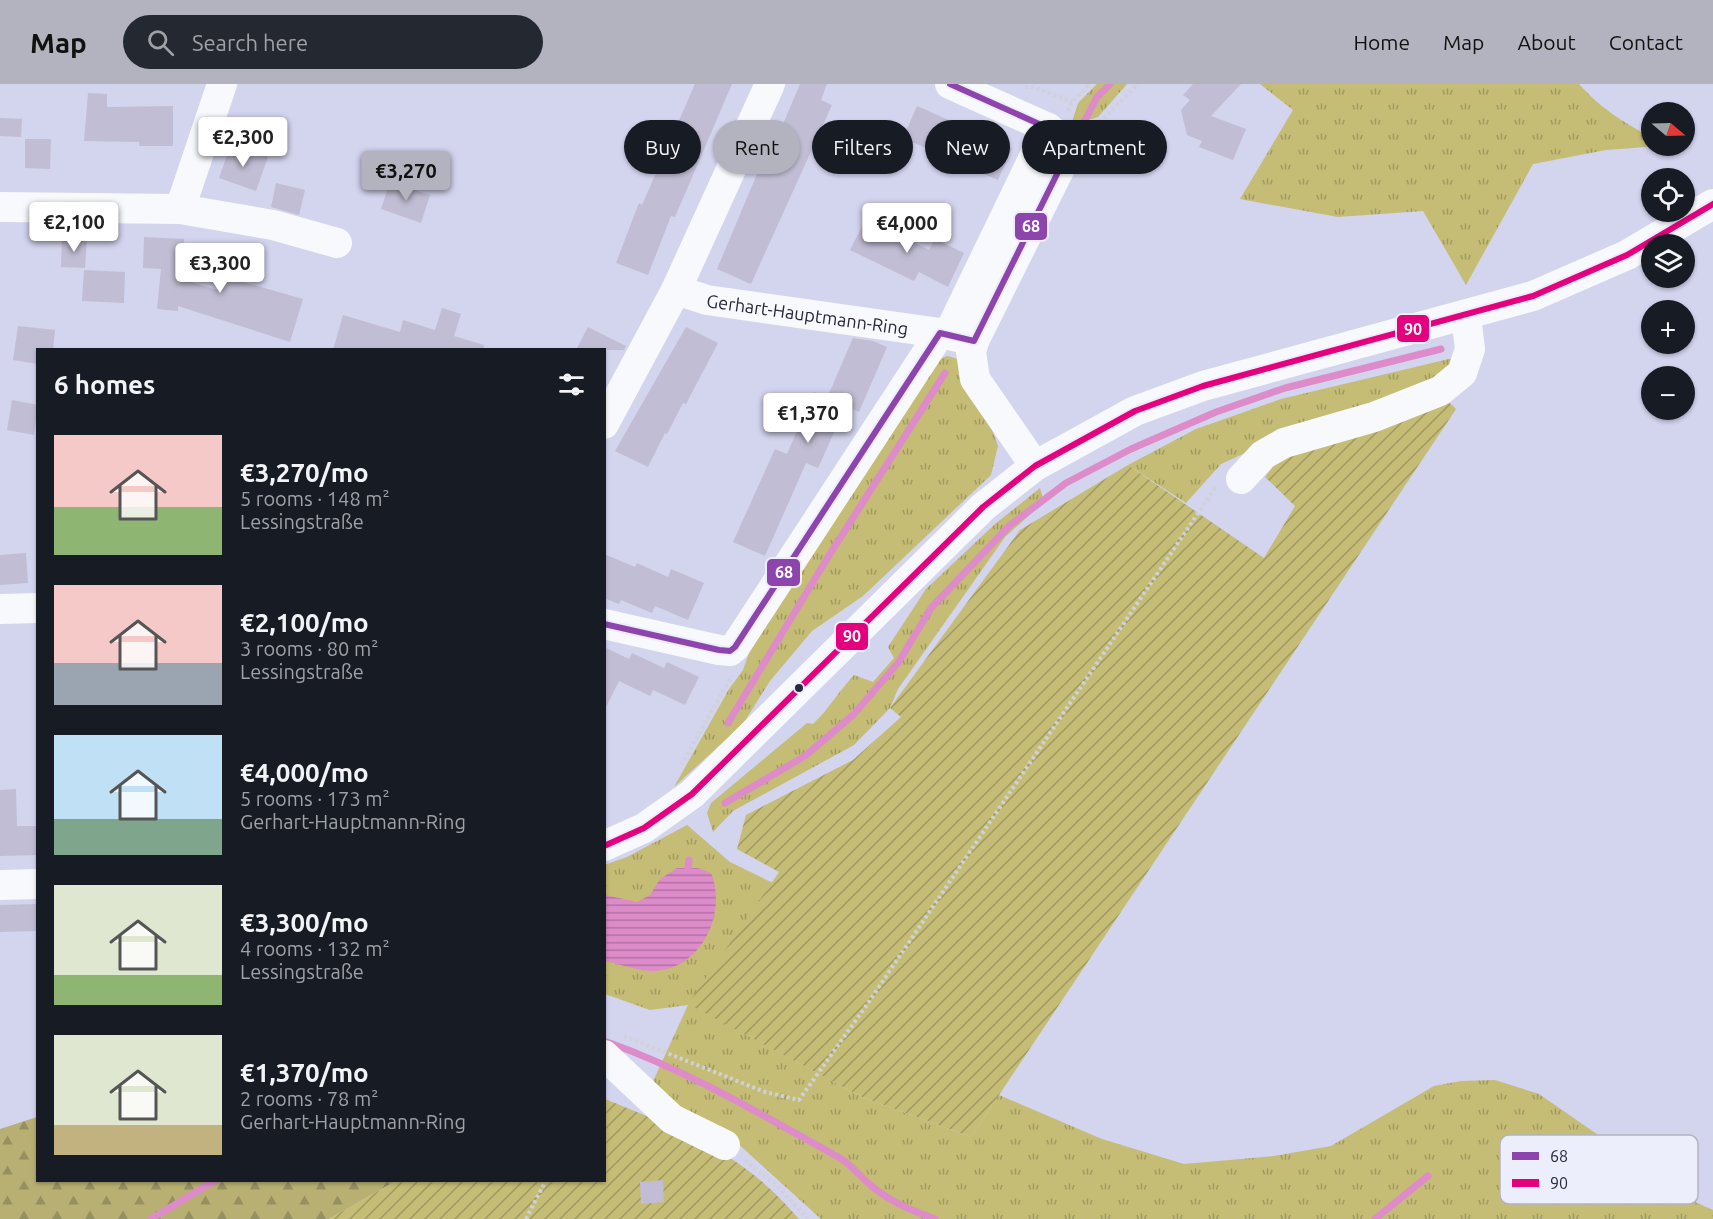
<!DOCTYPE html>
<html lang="en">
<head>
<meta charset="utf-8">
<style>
  :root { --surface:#171b24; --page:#242831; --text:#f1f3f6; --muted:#9ea1a6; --accent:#b2b3bf }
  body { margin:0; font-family:Ubuntu,sans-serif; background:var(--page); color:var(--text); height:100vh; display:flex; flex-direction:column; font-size:22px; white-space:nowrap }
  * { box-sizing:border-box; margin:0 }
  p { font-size:20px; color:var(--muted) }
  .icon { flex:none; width:33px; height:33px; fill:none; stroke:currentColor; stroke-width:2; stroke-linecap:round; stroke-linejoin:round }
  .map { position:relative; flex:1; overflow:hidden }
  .details { position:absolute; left:36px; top:264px; width:570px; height:834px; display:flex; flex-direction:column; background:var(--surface); border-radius:0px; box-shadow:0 2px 4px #0004 }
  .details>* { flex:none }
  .guide { position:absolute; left:624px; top:36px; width:570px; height:54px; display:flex; gap:12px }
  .needle { width:39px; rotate:109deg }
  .buttons { position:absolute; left:1641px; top:18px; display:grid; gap:12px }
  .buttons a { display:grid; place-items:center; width:54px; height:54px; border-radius:50%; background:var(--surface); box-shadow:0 2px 4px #0004; font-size:30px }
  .price { position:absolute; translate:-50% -51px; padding:0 14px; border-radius:6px; background:#fff; color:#222; font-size:20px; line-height:39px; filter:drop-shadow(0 2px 3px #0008) }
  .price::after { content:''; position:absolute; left:50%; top:36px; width:18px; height:14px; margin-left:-9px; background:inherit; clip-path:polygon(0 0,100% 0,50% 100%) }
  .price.active { background:var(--accent); color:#111 }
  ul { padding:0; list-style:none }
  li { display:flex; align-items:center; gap:18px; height:150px; padding:0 18px }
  li span { display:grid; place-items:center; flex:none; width:168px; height:120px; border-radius:0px; color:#555 }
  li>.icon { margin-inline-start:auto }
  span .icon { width:72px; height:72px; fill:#fffc; stroke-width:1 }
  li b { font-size:26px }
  h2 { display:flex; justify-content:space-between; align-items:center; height:72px; padding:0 18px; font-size:26px }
  .tag { padding:0 21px; border-radius:27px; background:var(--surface); box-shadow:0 2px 4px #0004; font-size:21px; line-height:54px }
  .tag.active { background:var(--accent); color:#111 }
  header { display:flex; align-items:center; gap:36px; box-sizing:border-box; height:84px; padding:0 30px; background:var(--accent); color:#111 }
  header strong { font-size:28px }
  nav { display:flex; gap:33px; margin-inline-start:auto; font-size:21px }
  .search { width:420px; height:54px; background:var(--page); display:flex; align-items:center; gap:15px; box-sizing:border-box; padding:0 21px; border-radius:33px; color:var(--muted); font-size:22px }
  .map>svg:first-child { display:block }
  .grass { fill:url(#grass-tufts) }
  .forest { fill:url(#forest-firs) }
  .garden { fill:url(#garden-furrows) }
  .water { fill:url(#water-rules) }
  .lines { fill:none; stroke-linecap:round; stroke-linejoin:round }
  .stream { stroke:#dd8cc9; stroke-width:7 }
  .building { fill:#c1bdd4 }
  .path { stroke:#d0d1d9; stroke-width:4; stroke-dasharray:3 3; stroke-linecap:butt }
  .minor { stroke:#f8f9fc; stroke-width:30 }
  .bus-1-casing { stroke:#edeefb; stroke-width:10 }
  .bus-2-casing { stroke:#edeefb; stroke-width:10 }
  .bus-1 { stroke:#8e44ad; stroke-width:6 }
  .bus-2 { stroke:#e5007d; stroke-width:6 }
  .bus-dot { fill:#28283f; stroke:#edeefb; stroke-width:2 }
  .labels { text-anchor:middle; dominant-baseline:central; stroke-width:6; stroke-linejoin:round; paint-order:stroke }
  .street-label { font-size:18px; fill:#28283f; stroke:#edeefb }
  .key { fill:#edeefb; stroke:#b2b3c3; stroke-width:1.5 }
  .key-label { font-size:16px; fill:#28283f }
  .line-badge { stroke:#edeefb; stroke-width:2 }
  .badge-label { font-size:16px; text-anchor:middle; font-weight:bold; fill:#fff }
</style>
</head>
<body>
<header>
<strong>Map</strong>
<div class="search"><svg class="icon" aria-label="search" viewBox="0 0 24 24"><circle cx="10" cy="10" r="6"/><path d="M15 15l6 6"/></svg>Search here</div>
<nav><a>Home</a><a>Map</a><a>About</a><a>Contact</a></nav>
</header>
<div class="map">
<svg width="1713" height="1135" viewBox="0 0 1713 1135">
  <defs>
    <pattern id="grass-tufts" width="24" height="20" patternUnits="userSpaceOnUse" patternTransform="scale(1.5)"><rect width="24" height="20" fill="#c5bc75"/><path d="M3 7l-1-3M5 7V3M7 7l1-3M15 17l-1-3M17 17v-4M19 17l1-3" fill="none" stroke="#a09961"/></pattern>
    <pattern id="forest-firs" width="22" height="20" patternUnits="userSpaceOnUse" patternTransform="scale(1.5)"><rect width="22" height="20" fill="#b8b073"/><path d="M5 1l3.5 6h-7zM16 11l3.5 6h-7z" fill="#968f60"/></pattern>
    <pattern id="garden-furrows" width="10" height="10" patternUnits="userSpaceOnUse" patternTransform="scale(1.5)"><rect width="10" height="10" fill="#c5bc75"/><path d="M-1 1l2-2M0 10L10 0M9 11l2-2" fill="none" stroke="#a09961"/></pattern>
    <pattern id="water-rules" width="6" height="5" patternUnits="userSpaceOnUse" patternTransform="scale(1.5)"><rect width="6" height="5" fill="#dd8cc9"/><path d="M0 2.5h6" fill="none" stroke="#b372a5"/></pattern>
  </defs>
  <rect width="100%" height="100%" fill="#d3d4ee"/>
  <!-- grass -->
  <path class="grass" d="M 1097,0 L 1127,0 L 1098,33 L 1071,41 L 1078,19 Z
    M 1260,0 L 1579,0 C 1599,23 1624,39 1651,53 L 1652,62 L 1659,62 L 1606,66 L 1533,80 L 1466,201 L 1423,127 L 1338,133 L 1240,115 L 1293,26 Z
    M 947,272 L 958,275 L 967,310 L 992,345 L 998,362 L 991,391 L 863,512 L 812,547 L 770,597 L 743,640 L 674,703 L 729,605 L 743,586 L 749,569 L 748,556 L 938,276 Z
    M 1453,274 L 1449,291 L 1287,350 L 1221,380 L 1186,419 L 1128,381 L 1196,345 L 1281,315 Z
    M 1040,404 L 1044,418 L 1005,453 L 898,605 L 890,624 L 854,661 L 733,727 L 713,748 L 707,729 L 711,719 L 807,639 L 813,640 C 828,626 839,607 854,591 L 873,598 L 894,574 L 888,563 L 926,505 L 995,440 Z
    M 687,741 L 730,778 L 773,799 L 689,920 L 862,1013 L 971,1053 L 999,1011 L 1102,1055 L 1184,1080 L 1274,1072 L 1331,1062 L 1434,1002 L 1461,997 L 1495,996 L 1539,1010 L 1695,1118 L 1713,1126 L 1713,1135 L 821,1135 L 735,1057 L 650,1004 L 688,921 L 650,926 L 605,910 L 604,781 L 627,773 Z"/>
  <!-- forest -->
  <path class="forest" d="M 37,1033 L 38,1096 L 396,1097 L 329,1135 L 0,1135 L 0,1045 Z"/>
  <!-- garden -->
  <path class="garden" d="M 1442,312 L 1456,325 L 971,1053 L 862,1013 L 688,920 L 779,788 L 737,765 L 746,731 L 853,676 L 901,633 L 890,624 L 1020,446 L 1128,381 L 1264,474 L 1295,422 L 1265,393 L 1286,366 Z
    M 605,1015 C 685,1048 741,1067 799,1135 L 329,1135 L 396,1097 L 604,1096 Z"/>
  <!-- water -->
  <path class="water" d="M 677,784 L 698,784 L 711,789 C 728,830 700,888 651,887 C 636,886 619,880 605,877 L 605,811 L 637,818 L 650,811 L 660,795 Z"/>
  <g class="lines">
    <!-- stream -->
    <path class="stream" d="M 1084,38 L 1097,13 L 1110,0
      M 728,639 L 828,473 L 945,289
      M 725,719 L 805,672 L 853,631 L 898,579 L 931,524 L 1009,442 L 1066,399 L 1131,365 L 1216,328 L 1285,304 L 1441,265
      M 688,784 L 689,776
      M 607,958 C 689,987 764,1032 840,1074 C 853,1082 862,1095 874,1104 C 893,1119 913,1127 935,1135
      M 151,1135 L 216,1096
      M 1375,1135 L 1428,1092"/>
  </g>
  <!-- building -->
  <path class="building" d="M 695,0 L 732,0 L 675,133 L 671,132 L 648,191 L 616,179 L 639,119 L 642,121 Z
    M 800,0 L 827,0 L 821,16 L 832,21 L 751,200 L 717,185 L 771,57 L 775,59 Z
    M 1193,0 L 1241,0 L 1211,32 L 1246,45 L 1233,76 L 1199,63 L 1202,57 L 1187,51 L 1181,26 L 1190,16 L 1183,11 Z
    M 88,9 L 107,10 L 107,23 L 173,22 L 173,62 L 139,62 L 139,58 L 84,57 Z
    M 917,22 L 1012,64 L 998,96 L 903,54 Z
    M 0,34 L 22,35 L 21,53 L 0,52 Z
    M 25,55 L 51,55 L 50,85 L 25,84 Z
    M 231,60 L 268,73 L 256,107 L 219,94 Z
    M 390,98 L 430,111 L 421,139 L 381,125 Z
    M 276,99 L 305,106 L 299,131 L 271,123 Z
    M 866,135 L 929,166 L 935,155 L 964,169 L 948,203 L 919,188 L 914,197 L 850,166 Z
    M 62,153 L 87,155 L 85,184 L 61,183 Z
    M 144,153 L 184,155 L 181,195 L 217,206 L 222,192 L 303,215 L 290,258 L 178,222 L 178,227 L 157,225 L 161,185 L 143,184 Z
    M 84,186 L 125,188 L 124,219 L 82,217 Z
    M 442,224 L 461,230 L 454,252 L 484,261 L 483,266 L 333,266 L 343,231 L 400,248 L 403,236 L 435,246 Z
    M 18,242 L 55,246 L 53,266 L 38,266 L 38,280 L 13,276 Z
    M 588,243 L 626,262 L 624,266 L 576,266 Z
    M 686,243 L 718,259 L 686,320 L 683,319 L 667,350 L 665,349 L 648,383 L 615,367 Z
    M 853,254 L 873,257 L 887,263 L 859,328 L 846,322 L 818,384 L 806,379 L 765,472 L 733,458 L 775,365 L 787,370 L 814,308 L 827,314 Z
    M 12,316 L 38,321 L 34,351 L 7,346 Z
    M 26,469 L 28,499 L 0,501 L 0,471 Z
    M 604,470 L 635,483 L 637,479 L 668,493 L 671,485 L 704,499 L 688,536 L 655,522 L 652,529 L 621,516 L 619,520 L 604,514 Z
    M 604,563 L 629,575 L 632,569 L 664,584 L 667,578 L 699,593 L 685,621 L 653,606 L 650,612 L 619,597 L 604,627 Z
    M 16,705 L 17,742 L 38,742 L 38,771 L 0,772 L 0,706 Z
    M 38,820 L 38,847 L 0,848 L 0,821 Z
    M 663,1096 L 664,1118 L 641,1120 L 640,1098 Z"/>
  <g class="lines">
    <!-- path -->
    <path class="path" d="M 1025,3 L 1034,3 L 1072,18
      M 1068,27 L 1072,18 L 1090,0
      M 1091,47 L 1138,0
      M 681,681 L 732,592
      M 624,952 L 765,1008 L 799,1016 L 866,922 L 1217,401
      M 745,1076 L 779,1104 L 808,1135
      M 526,1135 L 546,1096"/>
    <!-- minor -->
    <g class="minor">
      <path d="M 0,123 L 180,125 L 273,141 L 337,159"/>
      <path d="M 180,125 L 222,0"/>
      <path id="s1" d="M 676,206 L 707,216 L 940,249"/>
      <path d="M 948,251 L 1048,44"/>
      <path d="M 974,257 L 971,268 L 975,295 L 1035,382"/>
      <path d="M 604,340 L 676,206 L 770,0"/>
      <path d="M 1241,395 L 1263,371 L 1284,359 L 1374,333 L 1440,307 L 1462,289 L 1470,265 L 1466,232"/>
      <path d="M 0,525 L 38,524"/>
      <path d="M 604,540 L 719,566 L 730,567 L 735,563 L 940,249 L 974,257 L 1068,68 L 1067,58 L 1048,44 L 950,0"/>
      <path d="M 604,762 L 644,744 L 692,710 L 983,423 L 1035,382 L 1135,327 L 1203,302 L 1533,212 L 1627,171 L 1713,120"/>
      <path d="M 0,801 L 38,800"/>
      <path d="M 604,971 L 672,1035 L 725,1061"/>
    </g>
    <defs>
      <path id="bus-1" d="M 604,540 L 719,566 L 730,567 L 735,563 L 940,249 L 974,257 L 1068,68 L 1067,58 L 1048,44 L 950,0"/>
      <path id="bus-2" d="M 604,762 L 644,744 L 692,710 L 983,423 L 1035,382 L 1135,327 L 1203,302 L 1533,212 L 1627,171 L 1713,120"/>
    </defs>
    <!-- bus-1 casing -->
    <use href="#bus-1" class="bus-1-casing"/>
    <!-- bus-2 casing -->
    <use href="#bus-2" class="bus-2-casing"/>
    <!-- bus-1 -->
    <use href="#bus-1" class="bus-1"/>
    <!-- bus-2 -->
    <use href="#bus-2" class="bus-2"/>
  </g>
  <!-- markers -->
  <circle class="bus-dot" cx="799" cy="604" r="5"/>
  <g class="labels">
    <!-- street labels -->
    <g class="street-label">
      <text stroke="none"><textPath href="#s1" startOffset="134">Gerhart-Hauptmann-Ring</textPath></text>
    </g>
  </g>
  <!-- legend -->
  <rect x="1500" y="1051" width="198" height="69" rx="9" class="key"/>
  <rect x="1512" y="1068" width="27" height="8" fill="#8e44ad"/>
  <rect x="1512" y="1095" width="27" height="8" fill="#e5007d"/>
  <g class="key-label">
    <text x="1550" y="1078">68</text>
    <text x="1550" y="1105">90</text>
  </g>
  <g class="line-badge">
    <rect x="1014" y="128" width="34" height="29" rx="6" fill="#8e44ad"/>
    <rect x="1396" y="230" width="34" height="29" rx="6" fill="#e5007d"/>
    <rect x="766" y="474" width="35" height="29" rx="6" fill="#8e44ad"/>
    <rect x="835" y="538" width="34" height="29" rx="6" fill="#e5007d"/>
  </g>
  <g class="badge-label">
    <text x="1031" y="148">68</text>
    <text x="1413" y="251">90</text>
    <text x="784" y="494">68</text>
    <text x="852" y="558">90</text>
  </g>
</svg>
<div class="buttons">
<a><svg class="needle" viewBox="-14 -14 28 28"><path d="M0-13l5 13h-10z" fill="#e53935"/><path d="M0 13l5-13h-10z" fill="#9ea1a6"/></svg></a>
<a><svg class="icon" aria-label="locate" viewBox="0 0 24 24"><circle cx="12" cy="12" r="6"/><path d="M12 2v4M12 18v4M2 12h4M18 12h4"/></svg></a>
<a><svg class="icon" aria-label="layers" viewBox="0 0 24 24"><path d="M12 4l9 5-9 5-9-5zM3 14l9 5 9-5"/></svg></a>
<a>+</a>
<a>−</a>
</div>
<b class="price" style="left:243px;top:84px">€2,300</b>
<b class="price active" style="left:406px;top:118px">€3,270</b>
<b class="price" style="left:74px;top:169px">€2,100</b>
<b class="price" style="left:907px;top:170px">€4,000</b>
<b class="price" style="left:220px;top:210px">€3,300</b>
<b class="price" style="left:808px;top:360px">€1,370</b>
<div class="guide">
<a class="tag">Buy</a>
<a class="tag active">Rent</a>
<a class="tag">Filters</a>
<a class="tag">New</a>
<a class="tag">Apartment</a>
</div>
<section class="details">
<h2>6 homes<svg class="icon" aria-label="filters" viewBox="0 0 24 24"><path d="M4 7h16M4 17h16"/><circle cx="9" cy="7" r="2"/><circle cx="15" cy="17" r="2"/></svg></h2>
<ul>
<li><span style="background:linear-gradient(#f6c9c9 60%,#8fb573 0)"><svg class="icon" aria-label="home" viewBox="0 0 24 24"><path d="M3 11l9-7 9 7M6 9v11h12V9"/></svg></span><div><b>€3,270/mo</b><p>5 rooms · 148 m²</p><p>Lessingstraße</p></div></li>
<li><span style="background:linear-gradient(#f6c9c9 65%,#9aa5b1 0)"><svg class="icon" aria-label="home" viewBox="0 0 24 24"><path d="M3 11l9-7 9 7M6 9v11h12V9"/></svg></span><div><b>€2,100/mo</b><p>3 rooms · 80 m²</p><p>Lessingstraße</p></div></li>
<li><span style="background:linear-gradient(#bfe0f5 70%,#7fa58c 0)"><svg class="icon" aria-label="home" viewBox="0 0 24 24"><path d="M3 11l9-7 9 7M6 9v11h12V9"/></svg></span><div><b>€4,000/mo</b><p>5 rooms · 173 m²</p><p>Gerhart-Hauptmann-Ring</p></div></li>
<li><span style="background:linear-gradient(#dfe7d0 75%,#8fb573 0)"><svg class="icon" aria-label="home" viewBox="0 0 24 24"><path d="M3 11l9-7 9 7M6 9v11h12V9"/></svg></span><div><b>€3,300/mo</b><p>4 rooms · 132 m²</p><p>Lessingstraße</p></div></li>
<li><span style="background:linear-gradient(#dfe7d0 75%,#c2b280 0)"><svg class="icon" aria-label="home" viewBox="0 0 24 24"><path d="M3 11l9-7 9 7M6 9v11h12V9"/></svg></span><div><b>€1,370/mo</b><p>2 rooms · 78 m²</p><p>Gerhart-Hauptmann-Ring</p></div></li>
</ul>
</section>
</div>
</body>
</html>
